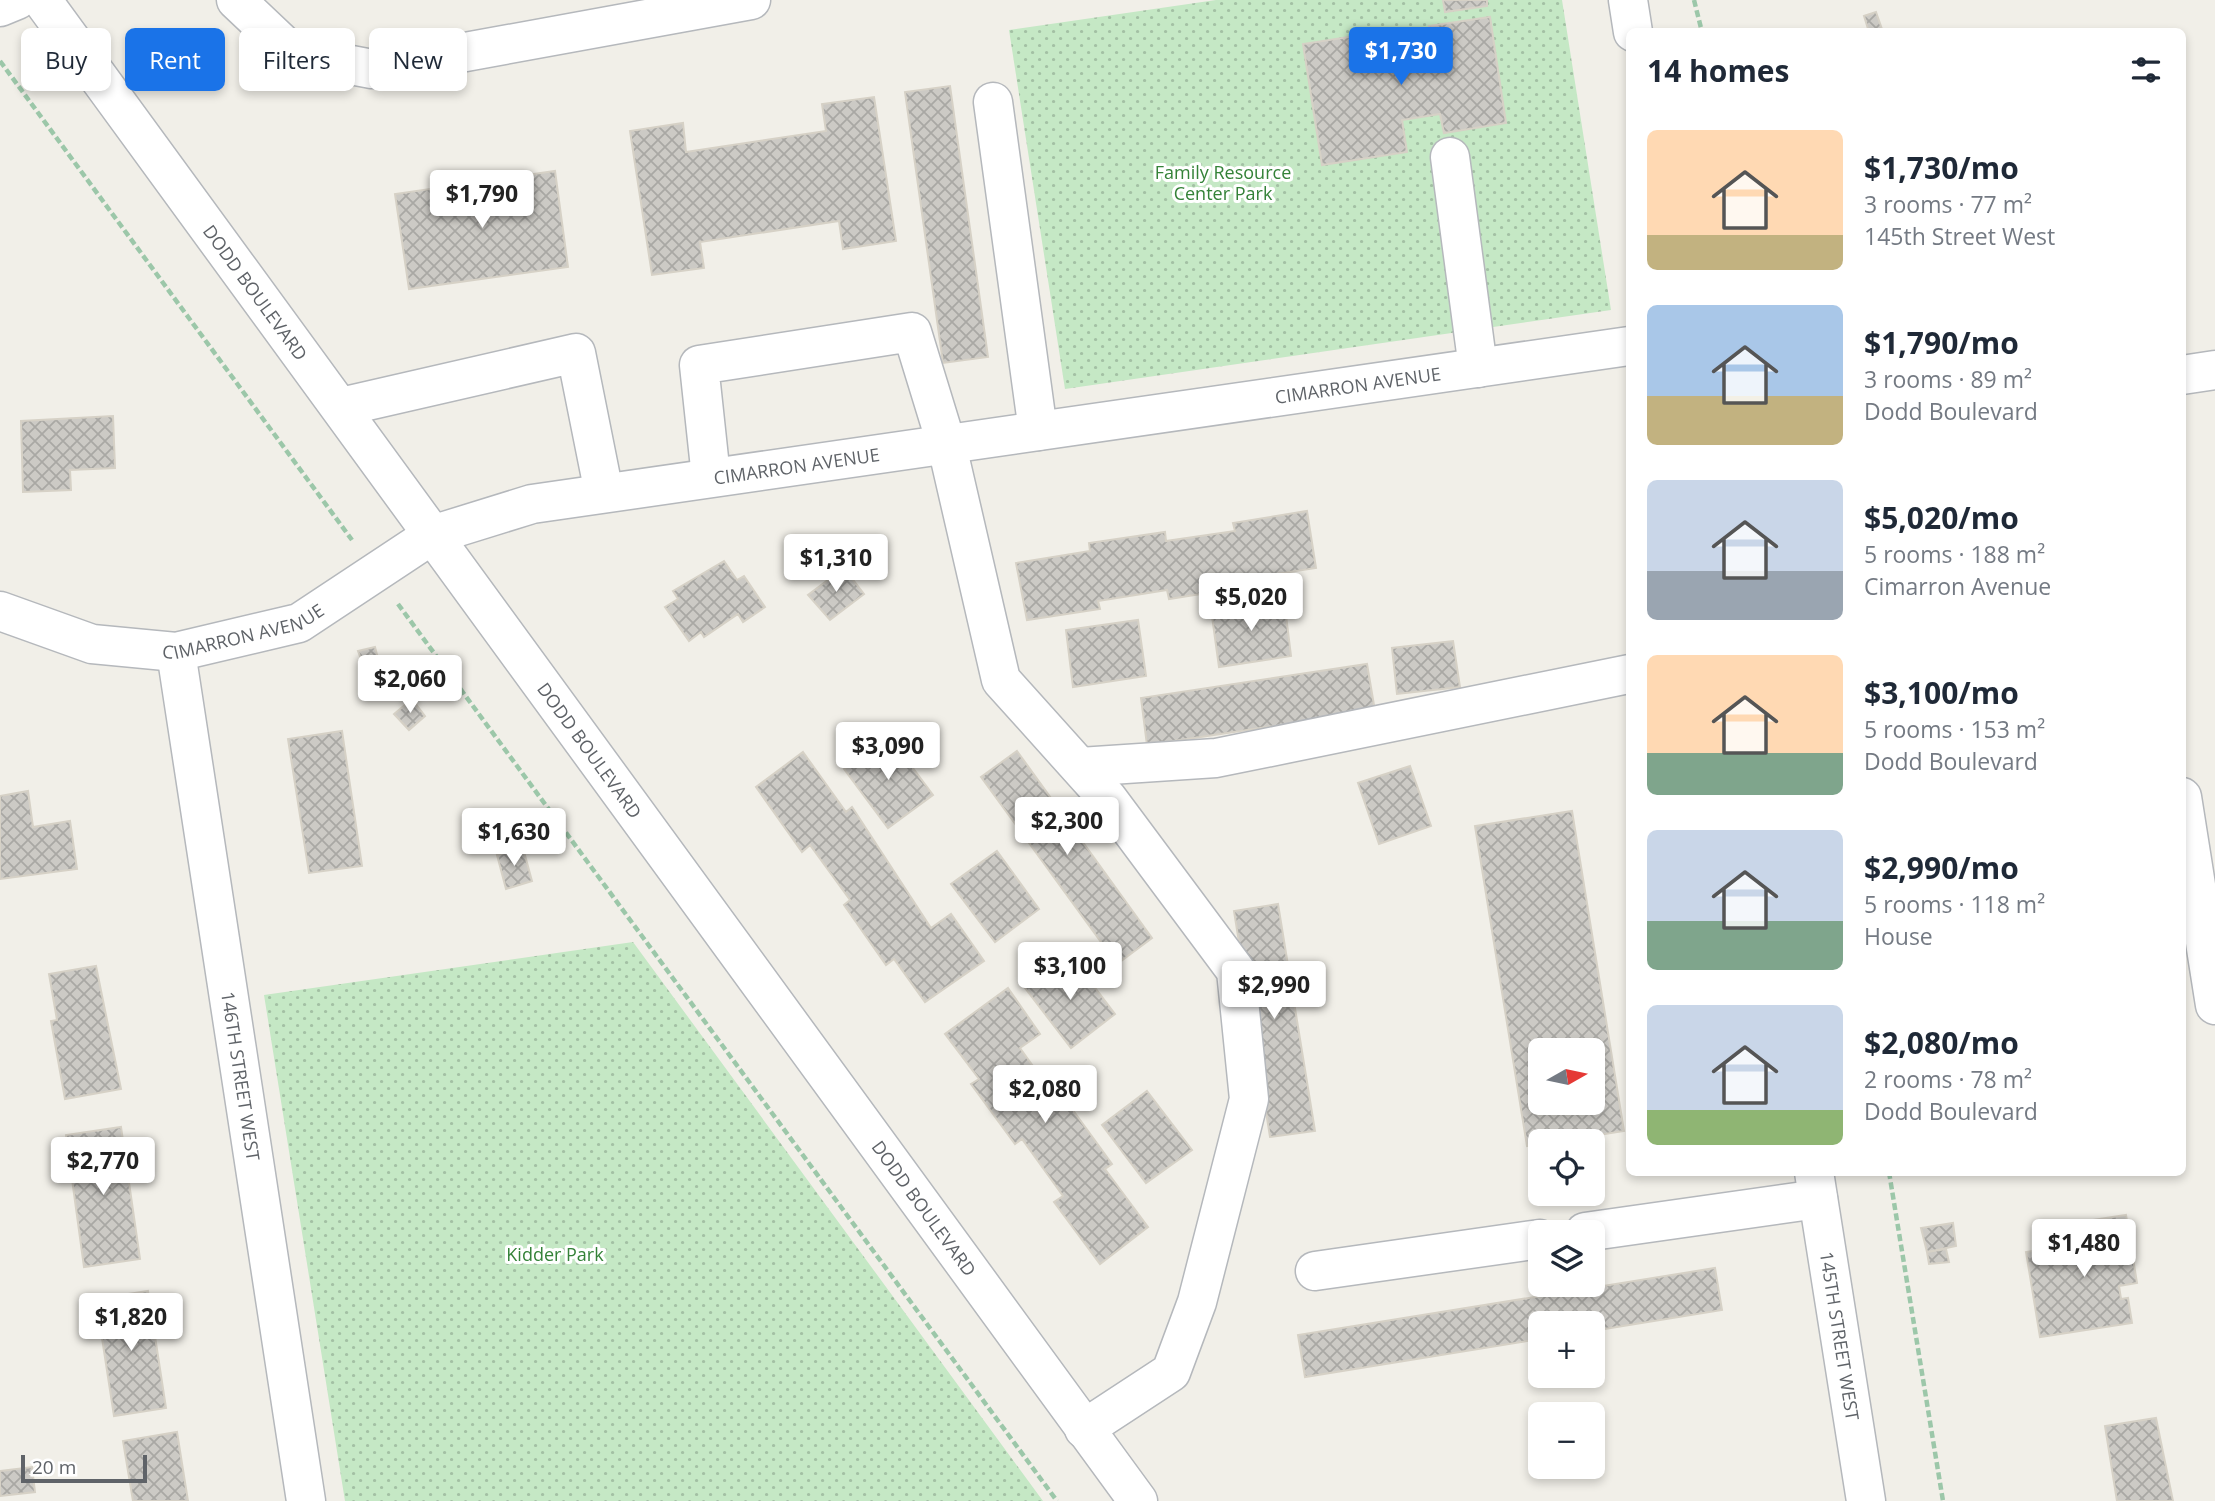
<!DOCTYPE html>
<html lang="en">
<head>
<meta charset="utf-8">
<style>
  :root { --surface:#fff; --page:#f6f6f7; --text:#1f2937; --muted:#747a83; --accent:#1a73e8 }
  body { margin:0; font-family:"Open Sans",sans-serif; background:var(--page); color:var(--text); height:100vh; display:flex; flex-direction:column; font-size:26px; white-space:nowrap }
  * { box-sizing:border-box; margin:0 }
  p { font-size:23px; color:var(--muted) }
  .icon { flex:none; width:38px; height:38px; fill:none; stroke:currentColor; stroke-width:2; stroke-linecap:round; stroke-linejoin:round }
  .map { position:relative; flex:1; overflow:hidden }
  .side { position:absolute; left:1626px; top:28px; width:560px; height:1148px; display:flex; flex-direction:column; background:var(--surface); border-radius:10px; box-shadow:0 4px 10px #0003 }
  .side>* { flex:none }
  .guide { position:absolute; left:21px; top:28px; width:665px; height:63px; display:flex; gap:14px }
  .needle { width:46px; rotate:81deg }
  .buttons { position:absolute; left:1528px; top:1038px; display:grid; gap:14px }
  .buttons a { display:grid; place-items:center; width:77px; height:77px; border-radius:10px; background:var(--surface); box-shadow:0 4px 10px #0003; font-size:35px }
  .scale { position:absolute; left:21px; bottom:18px; width:126px; box-sizing:border-box; padding-left:7px; border:4px solid #5f6368; border-top:0; font-size:19px; line-height:24px; white-space:nowrap; color:#5f6368; -webkit-text-stroke:5px #fff; paint-order:stroke }
  .price { position:absolute; translate:-50% -60px; padding:0 16px; border-radius:7px; background:#fff; color:#222; font-size:23px; line-height:46px; filter:drop-shadow(0 2px 4px #0008) }
  .price::after { content:''; position:absolute; left:50%; top:42px; width:21px; height:16px; margin-left:-10px; background:inherit; clip-path:polygon(0 0,100% 0,50% 100%) }
  .price.selected { background:var(--accent); color:#fff }
  ul { padding:0; list-style:none }
  li { display:flex; align-items:center; gap:21px; height:175px; padding:0 21px }
  li span { display:grid; place-items:center; flex:none; width:196px; height:140px; border-radius:10px; color:#555 }
  li>.icon { margin-inline-start:auto }
  span .icon { width:84px; height:84px; fill:#fffc; stroke-width:1 }
  li b { font-size:30px }
  h2 { display:flex; justify-content:space-between; align-items:center; height:84px; padding:0 21px; font-size:30px }
  .pill { padding:0 24px; border-radius:10px; background:var(--surface); box-shadow:0 4px 10px #0003; font-size:24px; line-height:63px }
  .pill.selected { background:var(--accent); color:#fff }
  .map>svg:first-child { display:block }
  .park { fill:url(#park-dots) }
  .building { fill:url(#building-cross-hatch); stroke:#d6d1c6; stroke-width:2; fill-rule:evenodd }
  .lines { fill:none; stroke-linecap:round; stroke-linejoin:round }
  .minor-casing { stroke:#b5b8bc; stroke-width:41 }
  .path { stroke:#9cc7a9; stroke-width:4.5; stroke-dasharray:7 3.5; stroke-linecap:butt }
  .minor { stroke:#fff; stroke-width:38 }
  .labels { text-anchor:middle; dominant-baseline:central; stroke-width:6; stroke-linejoin:round; paint-order:stroke }
  .park-label { font-size:18px; fill:#348238; stroke:#fff }
  .street-label { font-size:18px; fill:#5f6368; stroke:#fff }
</style>
</head>
<body>
<div class="map">
<svg width="2215" height="1501" viewBox="0 0 2215 1501">
  <defs>
    <pattern id="park-dots" width="8" height="8" patternUnits="userSpaceOnUse" patternTransform="scale(1.75)"><rect width="8" height="8" fill="#c5e8c5"/><path d="M2 2h.1M6 6h.1" fill="none" stroke="#a3c0a4" stroke-width="1.8" stroke-linecap="round"/></pattern>
    <pattern id="building-cross-hatch" width="8" height="8" patternUnits="userSpaceOnUse" patternTransform="scale(1.75)"><rect width="8" height="8" fill="#cccac5"/><path d="M0 0l8 8M0 8l8-8" fill="none" stroke="#a9a8a4"/></pattern>
  </defs>
  <rect width="100%" height="100%" fill="#f1efe8"/>
  <!-- park -->
  <path class="park" d="M 1216,0 L 1562,0 L 1611,310 L 1065,389 L 1009,30 Z
    M 633,942 L 1043,1501 L 345,1501 L 264,995 Z"/>
  <!-- building -->
  <path class="building" d="M 1443,0 L 1487,0 L 1487,6 L 1445,12 Z
    M 1876,12 L 1883,32 L 1869,32 L 1864,16 Z
    M 1490,17 L 1506,123 L 1444,133 L 1440,114 L 1402,120 L 1407,152 L 1322,165 L 1303,44 L 1388,31 L 1389,39 L 1430,33 L 1429,26 Z
    M 950,86 L 988,357 L 943,363 L 905,92 Z
    M 874,97 L 896,241 L 843,249 L 839,221 L 700,242 L 704,268 L 652,275 L 630,131 L 683,123 L 686,152 L 826,131 L 822,104 Z
    M 555,171 L 568,267 L 409,289 L 395,194 Z
    M 113,416 L 115,468 L 70,470 L 71,490 L 23,492 L 21,421 Z
    M 1307,511 L 1316,568 L 1244,579 L 1245,587 L 1169,599 L 1167,590 L 1098,601 L 1100,609 L 1027,620 L 1016,563 L 1090,551 L 1089,543 L 1165,532 L 1166,541 L 1235,531 L 1233,523 Z
    M 724,561 L 737,580 L 744,576 L 765,607 L 743,622 L 738,614 L 704,637 L 701,632 L 689,641 L 665,607 L 678,599 L 673,591 Z
    M 844,568 L 864,594 L 830,620 L 808,595 Z
    M 1284,599 L 1291,656 L 1219,667 L 1211,609 Z
    M 1138,620 L 1146,676 L 1073,687 L 1066,630 Z
    M 1453,641 L 1460,687 L 1397,694 L 1392,648 Z
    M 375,647 L 380,666 L 365,670 L 358,651 Z
    M 1367,664 L 1375,711 L 1147,745 L 1141,698 Z
    M 412,699 L 425,716 L 409,730 L 394,714 Z
    M 342,731 L 362,866 L 309,873 L 288,739 Z
    M 889,736 L 933,795 L 888,828 L 844,769 Z
    M 1017,751 L 1152,938 L 1117,964 L 981,777 Z
    M 803,752 L 846,812 L 852,807 L 931,928 L 951,914 L 984,961 L 925,1002 L 894,959 L 886,965 L 844,905 L 850,900 L 810,845 L 802,852 L 756,787 Z
    M 1410,766 L 1431,826 L 1379,844 L 1358,783 Z
    M 28,791 L 33,827 L 70,821 L 77,869 L 0,879 L 0,796 Z
    M 1572,811 L 1624,1131 L 1561,1141 L 1540,1141 L 1540,1144 L 1527,1146 L 1475,826 ZM 1540,1050 L 1592,1050 L 1592,1102 L 1540,1102 Z
    M 523,848 L 532,881 L 506,889 L 497,855 Z
    M 997,851 L 1039,909 L 995,942 L 951,884 Z
    M 1278,904 L 1315,1131 L 1270,1137 L 1234,911 Z
    M 1071,956 L 1115,1014 L 1071,1048 L 1025,988 Z
    M 96,966 L 121,1089 L 65,1099 L 51,1021 L 57,1020 L 49,974 Z
    M 1008,988 L 1040,1034 L 1020,1048 L 1061,1105 L 1067,1102 L 1112,1164 L 1105,1169 L 1148,1227 L 1100,1264 L 1054,1202 L 1063,1196 L 1022,1139 L 1015,1144 L 971,1084 L 979,1079 L 945,1034 Z
    M 1147,1091 L 1192,1150 L 1146,1183 L 1102,1125 Z
    M 121,1127 L 140,1259 L 84,1267 L 66,1135 Z
    M 2126,1215 L 2137,1283 L 2119,1286 L 2121,1299 L 2128,1298 L 2132,1323 L 2040,1337 L 2026,1252 L 2076,1244 L 2073,1223 Z
    M 1953,1223 L 1956,1246 L 1927,1252 L 1921,1228 Z
    M 1946,1249 L 1949,1262 L 1929,1264 L 1927,1252 Z
    M 1715,1268 L 1722,1310 L 1592,1331 L 1592,1323 L 1540,1323 L 1540,1339 L 1305,1377 L 1298,1335 Z
    M 148,1291 L 166,1408 L 114,1416 L 96,1299 Z
    M 2156,1418 L 2173,1501 L 2117,1501 L 2105,1426 Z
    M 177,1432 L 188,1501 L 133,1501 L 123,1441 Z
    M 32,1467 L 35,1492 L 0,1496 L 0,1471 Z"/>
  <g class="lines">
    <defs>
      <g id="minor">
        <path id="s1" d="M 42,0 L 1138,1501"/>
        <path d="M 236,0 L 293,54 L 372,69 L 751,0"/>
        <path d="M 1628,0 L 1633,32"/>
        <path d="M 0,7 L 17,0"/>
        <path d="M 993,102 L 1038,431"/>
        <path d="M 1450,157 L 1478,368"/>
        <path d="M 2182,375 L 2215,370"/>
        <path d="M 341,407 L 576,353 L 604,493"/>
        <path d="M 711,477 L 699,365 L 912,332 L 947,446 L 1001,680 L 1108,799 L 1236,971 L 1249,1099 L 1197,1302 L 1171,1372 L 1084,1429"/>
        <path id="s2" d="M 0,611 L 92,644 L 176,652 L 299,623 L 432,535 L 532,504 L 1629,346"/>
        <path id="s3" d="M 176,652 L 306,1501"/>
        <path d="M 1080,767 L 1216,758 L 1629,674"/>
        <path d="M 2182,797 L 2215,1005"/>
        <path id="s4" d="M 1814,1172 L 1866,1501"/>
        <path d="M 1585,1232 L 1818,1199"/>
        <path d="M 1315,1271 L 1540,1239"/>
      </g>
    </defs>
    <!-- minor casing -->
    <use href="#minor" class="minor-casing"/>
    <!-- path -->
    <path class="path" d="M 1694,0 L 1702,32
      M 0,61 L 352,540
      M 398,604 L 1057,1501
      M 1889,1172 L 1943,1501"/>
    <!-- minor -->
    <use href="#minor" class="minor"/>
  </g>
  <g class="labels">
    <!-- park labels -->
    <g class="park-label">
      <text x="1223" y="172">Family Resource<tspan x="1223" dy="21">Center Park</tspan></text>
      <text x="555" y="1254">Kidder Park</text>
    </g>
    <!-- street labels -->
    <g class="street-label">
      <text stroke="none"><textPath href="#s1" startOffset="362">DODD BOULEVARD</textPath></text>
      <text stroke="none"><textPath href="#s2" startOffset="1407">CIMARRON AVENUE</textPath></text>
      <text stroke="none"><textPath href="#s2" startOffset="840">CIMARRON AVENUE</textPath></text>
      <text stroke="none"><textPath href="#s2" startOffset="252">CIMARRON AVENUE</textPath></text>
      <text stroke="none"><textPath href="#s1" startOffset="929">DODD BOULEVARD</textPath></text>
      <text stroke="none"><textPath href="#s3" startOffset="429">146TH STREET WEST</textPath></text>
      <text stroke="none"><textPath href="#s1" startOffset="1496">DODD BOULEVARD</textPath></text>
      <text stroke="none"><textPath href="#s4" startOffset="166">145TH STREET WEST</textPath></text>
    </g>
  </g>
</svg>
<div class="buttons">
<a><svg class="needle" viewBox="-14 -14 28 28"><path d="M0-13l5 13h-10z" fill="#e53935"/><path d="M0 13l5-13h-10z" fill="#747a83"/></svg></a>
<a><svg class="icon" aria-label="locate" viewBox="0 0 24 24"><circle cx="12" cy="12" r="6"/><path d="M12 2v4M12 18v4M2 12h4M18 12h4"/></svg></a>
<a><svg class="icon" aria-label="layers" viewBox="0 0 24 24"><path d="M12 4l9 5-9 5-9-5zM3 14l9 5 9-5"/></svg></a>
<a>+</a>
<a>−</a>
</div>
<div class="scale">20 m</div>
<b class="price selected" style="left:1401px;top:87px">$1,730</b>
<b class="price" style="left:482px;top:230px">$1,790</b>
<b class="price" style="left:836px;top:594px">$1,310</b>
<b class="price" style="left:1251px;top:633px">$5,020</b>
<b class="price" style="left:410px;top:715px">$2,060</b>
<b class="price" style="left:888px;top:782px">$3,090</b>
<b class="price" style="left:1067px;top:857px">$2,300</b>
<b class="price" style="left:514px;top:868px">$1,630</b>
<b class="price" style="left:1070px;top:1002px">$3,100</b>
<b class="price" style="left:1274px;top:1021px">$2,990</b>
<b class="price" style="left:1045px;top:1125px">$2,080</b>
<b class="price" style="left:103px;top:1197px">$2,770</b>
<b class="price" style="left:2084px;top:1279px">$1,480</b>
<b class="price" style="left:131px;top:1353px">$1,820</b>
<div class="guide">
<a class="pill">Buy</a>
<a class="pill selected">Rent</a>
<a class="pill">Filters</a>
<a class="pill">New</a>
</div>
<section class="side">
<h2>14 homes<svg class="icon" aria-label="filters" viewBox="0 0 24 24"><path d="M4 7h16M4 17h16"/><circle cx="9" cy="7" r="2"/><circle cx="15" cy="17" r="2"/></svg></h2>
<ul>
<li><span style="background:linear-gradient(#ffd9b3 75%,#c2b280 0)"><svg class="icon" aria-label="home" viewBox="0 0 24 24"><path d="M3 11l9-7 9 7M6 9v11h12V9"/></svg></span><div><b>$1,730/mo</b><p>3 rooms · 77 m²</p><p>145th Street West</p></div></li>
<li><span style="background:linear-gradient(#a9c7e8 65%,#c2b280 0)"><svg class="icon" aria-label="home" viewBox="0 0 24 24"><path d="M3 11l9-7 9 7M6 9v11h12V9"/></svg></span><div><b>$1,790/mo</b><p>3 rooms · 89 m²</p><p>Dodd Boulevard</p></div></li>
<li><span style="background:linear-gradient(#c9d6e8 65%,#9aa5b1 0)"><svg class="icon" aria-label="home" viewBox="0 0 24 24"><path d="M3 11l9-7 9 7M6 9v11h12V9"/></svg></span><div><b>$5,020/mo</b><p>5 rooms · 188 m²</p><p>Cimarron Avenue</p></div></li>
<li><span style="background:linear-gradient(#ffd9b3 70%,#7fa58c 0)"><svg class="icon" aria-label="home" viewBox="0 0 24 24"><path d="M3 11l9-7 9 7M6 9v11h12V9"/></svg></span><div><b>$3,100/mo</b><p>5 rooms · 153 m²</p><p>Dodd Boulevard</p></div></li>
<li><span style="background:linear-gradient(#c9d6e8 65%,#7fa58c 0)"><svg class="icon" aria-label="home" viewBox="0 0 24 24"><path d="M3 11l9-7 9 7M6 9v11h12V9"/></svg></span><div><b>$2,990/mo</b><p>5 rooms · 118 m²</p><p>House</p></div></li>
<li><span style="background:linear-gradient(#c9d6e8 75%,#8fb573 0)"><svg class="icon" aria-label="home" viewBox="0 0 24 24"><path d="M3 11l9-7 9 7M6 9v11h12V9"/></svg></span><div><b>$2,080/mo</b><p>2 rooms · 78 m²</p><p>Dodd Boulevard</p></div></li>
</ul>
</section>
</div>
</body>
</html>
